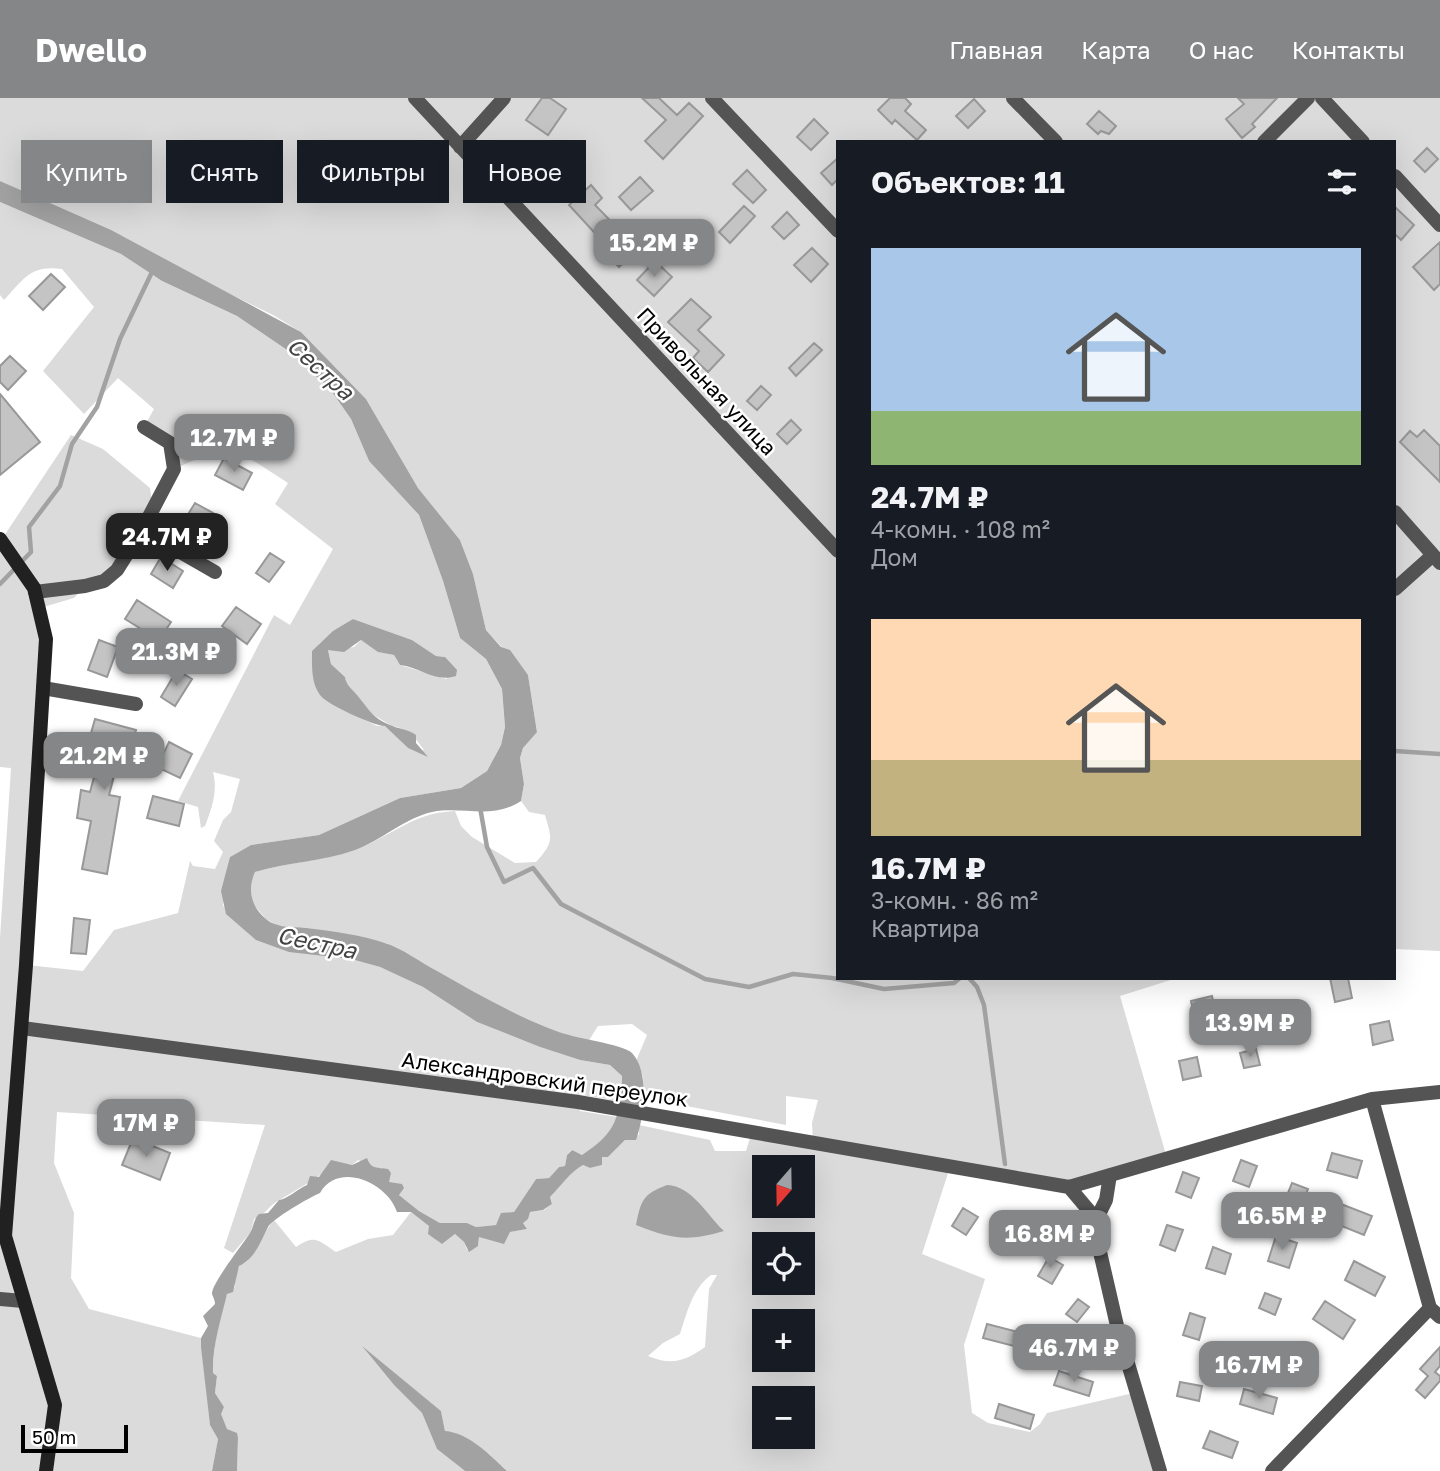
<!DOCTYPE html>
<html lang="ru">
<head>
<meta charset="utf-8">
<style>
  :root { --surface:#171b24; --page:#20242c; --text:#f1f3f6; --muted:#9ea1a6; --accent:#858687 }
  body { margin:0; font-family:"Golos Text",sans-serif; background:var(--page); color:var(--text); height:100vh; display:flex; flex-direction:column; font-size:26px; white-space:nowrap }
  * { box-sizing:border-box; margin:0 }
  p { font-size:23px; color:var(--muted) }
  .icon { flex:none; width:38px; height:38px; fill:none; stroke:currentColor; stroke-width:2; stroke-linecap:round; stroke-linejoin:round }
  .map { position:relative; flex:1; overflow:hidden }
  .details { position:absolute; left:836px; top:42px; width:560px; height:840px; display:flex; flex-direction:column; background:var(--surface); border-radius:0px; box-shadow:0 7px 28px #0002 }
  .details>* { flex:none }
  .hud { position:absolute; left:21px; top:42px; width:665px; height:63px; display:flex; gap:14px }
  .needle { width:46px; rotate:200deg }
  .buttons { position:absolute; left:752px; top:1057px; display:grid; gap:14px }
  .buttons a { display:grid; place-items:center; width:63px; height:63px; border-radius:0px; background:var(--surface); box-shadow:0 7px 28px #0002; font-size:35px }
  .scale { position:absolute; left:21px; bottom:18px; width:107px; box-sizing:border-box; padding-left:7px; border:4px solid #000; border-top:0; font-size:19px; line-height:24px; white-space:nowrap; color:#000; -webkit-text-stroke:5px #fff; paint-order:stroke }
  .price { position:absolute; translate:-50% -60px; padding:0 16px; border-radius:14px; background:var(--accent); color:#fff; font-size:23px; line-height:46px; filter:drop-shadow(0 2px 4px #0008) }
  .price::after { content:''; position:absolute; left:50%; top:42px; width:21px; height:16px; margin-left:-10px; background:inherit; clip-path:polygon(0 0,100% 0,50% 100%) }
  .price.current { background:#222; color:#fff }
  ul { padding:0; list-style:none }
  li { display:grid; align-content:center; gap:14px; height:371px; padding:0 35px }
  li span { display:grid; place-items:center; height:217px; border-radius:0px; color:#555 }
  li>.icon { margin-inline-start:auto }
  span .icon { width:126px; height:126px; fill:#fffc; stroke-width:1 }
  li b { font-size:30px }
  h2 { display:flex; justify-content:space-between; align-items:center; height:84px; padding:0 35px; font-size:30px }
  .pill { padding:0 24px; border-radius:0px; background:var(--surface); box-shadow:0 7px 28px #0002; font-size:24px; line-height:63px }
  .pill.current { background:var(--accent); color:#fff }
  header { display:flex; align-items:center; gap:42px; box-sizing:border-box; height:98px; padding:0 35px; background:var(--accent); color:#fff }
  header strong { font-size:33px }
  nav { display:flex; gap:38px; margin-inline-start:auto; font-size:24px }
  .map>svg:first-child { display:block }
  .green { fill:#dbdbdb; fill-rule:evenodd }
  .water { fill:#a2a2a2 }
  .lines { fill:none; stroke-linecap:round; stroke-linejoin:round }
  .stream { stroke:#a2a2a2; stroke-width:4.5 }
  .building { fill:#c4c4c4; stroke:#989898; stroke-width:2 }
  .street { stroke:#545454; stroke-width:14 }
  .secondary { stroke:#212121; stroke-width:14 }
  .labels { text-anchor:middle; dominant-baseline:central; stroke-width:5; stroke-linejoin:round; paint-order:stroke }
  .street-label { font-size:21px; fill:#000; stroke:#fff }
  .water-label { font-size:23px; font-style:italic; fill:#434343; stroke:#fff }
</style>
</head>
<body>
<header>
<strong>Dwello</strong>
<nav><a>Главная</a><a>Карта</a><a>О нас</a><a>Контакты</a></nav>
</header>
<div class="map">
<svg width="1440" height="1373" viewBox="0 0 1440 1373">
  <rect width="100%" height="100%" fill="#fff"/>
  <!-- green -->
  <path class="green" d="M 0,0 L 1440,0 L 1440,853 L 1395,851 L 1395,44 L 838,44 L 838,880 L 1177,880 L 1120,898 L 1167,1060 L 1085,1084 L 950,1069 L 922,1156 L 985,1181 L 964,1247 L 972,1315 L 988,1325 L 1030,1334 L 1040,1326 L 1047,1315 L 1138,1294 L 1160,1373 L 507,1373 L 488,1355 L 445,1333 L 441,1313 L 365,1252 L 394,1287 L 422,1315 L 437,1351 L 465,1373 L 237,1373 L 238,1340 L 236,1335 L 227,1331 L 220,1316 L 224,1309 L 215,1295 L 217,1278 L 213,1275 C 212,1261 220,1209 227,1196 C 228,1195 234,1190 235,1189 L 234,1183 L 239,1168 C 259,1159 261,1136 274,1122 L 296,1149 C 315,1136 318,1142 336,1154 L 368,1141 L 393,1137 L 411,1114 L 430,1128 L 432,1138 L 442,1146 L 455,1136 L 464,1144 L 467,1152 L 478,1148 L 479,1139 L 527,1131 L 523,1125 L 530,1114 L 544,1112 L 552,1106 L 550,1099 C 560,1088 570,1074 583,1067 L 590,1070 L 602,1067 L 602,1058 L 608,1059 L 625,1042 L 639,1037 L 639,1027 L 710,1042 L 715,1053 L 746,1053 L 752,1033 L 813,1044 L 812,1025 L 818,1002 L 786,998 L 786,1027 L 644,1000 L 643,978 L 636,963 L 647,937 L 632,926 L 598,928 L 588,944 L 557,934 L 501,909 L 386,845 L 308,830 L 278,828 L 266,821 L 252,805 L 250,783 L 255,774 C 286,765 319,763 350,753 C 392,740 409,715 455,713 L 461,728 L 472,739 L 515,765 L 536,764 C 554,744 552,741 545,717 L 529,714 L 521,703 L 524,686 L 520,660 L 523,650 L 537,633 L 528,577 L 486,532 L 473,476 L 460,442 L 418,390 L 366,301 L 301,234 L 273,217 L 0,83 ZM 765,1069 L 803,1069 L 803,1108 L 765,1108 ZM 765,1146 L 803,1146 L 803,1185 L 765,1185 ZM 711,1177 L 717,1177 L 709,1191 L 705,1249 C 685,1263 672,1268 648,1258 L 663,1245 L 680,1236 C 687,1215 692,1191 711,1177 ZM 765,1223 L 803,1223 L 803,1262 L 765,1262 ZM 765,1300 L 803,1300 L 803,1339 L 765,1339 Z
    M 0,104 L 121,156 L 162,183 L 237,218 L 290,254 L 330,291 L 351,321 L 369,363 L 419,417 L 443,483 L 460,540 L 486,561 L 502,591 L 505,629 L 501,647 L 487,673 L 461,690 L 400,700 L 319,737 L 251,747 L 230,759 L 223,808 L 351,861 L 380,869 L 423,889 L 477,924 L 540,949 L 580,962 L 610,967 L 622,978 L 618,1003 L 582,997 L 577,1001 L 29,936 L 576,1007 L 580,1013 L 617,1019 C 611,1038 598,1046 582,1057 L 571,1052 L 567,1057 L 565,1068 L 559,1069 L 549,1080 L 536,1081 L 514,1114 L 506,1115 L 496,1127 L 476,1129 L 467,1125 L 440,1125 L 419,1113 L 399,1097 L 401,1093 L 389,1084 L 382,1070 L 376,1070 L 358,1062 L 352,1067 L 337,1065 C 318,1080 296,1092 276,1104 C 267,1110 266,1116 254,1121 L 251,1134 L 233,1155 L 224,1150 L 265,1027 L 57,1014 L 54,1065 L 74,1115 L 71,1180 L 89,1211 L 201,1240 L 210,1326 L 218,1341 L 212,1373 L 0,1373 L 0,840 L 11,670 L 0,669 L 0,444 L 71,337 L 103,351 L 150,390 L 153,412 L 126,460 L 85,488 L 74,500 L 40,510 L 45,530 L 27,867 L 83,873 L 114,832 L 178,815 L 190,763 L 193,768 L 215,771 L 223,754 L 214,743 L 223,722 L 231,714 L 240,681 L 213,674 C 218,693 212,710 205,728 L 201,730 L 198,709 L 178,703 L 274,517 L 290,527 L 333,451 L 275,406 L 288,385 L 229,347 L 174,371 L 173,349 L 144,329 L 154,311 L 118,280 L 84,316 L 43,273 L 94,209 L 62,171 C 30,167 25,180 4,202 L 0,197 ZM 353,521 L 412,542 L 436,558 L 445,559 L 447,581 L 400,567 L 394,557 L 379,554 L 361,542 L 354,549 L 328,552 L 331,566 L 345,579 L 346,585 L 362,603 L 367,613 L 392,628 L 400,630 L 415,640 L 424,652 L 408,650 L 385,627 L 377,628 L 326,602 L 319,546 Z"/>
  <!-- water -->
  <path class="water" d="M 0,83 L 111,132 L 301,234 L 366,301 L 418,390 L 460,442 L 473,476 L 486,532 L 501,549 L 510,552 L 528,577 L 537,634 L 523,650 L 520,660 L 524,686 L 521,703 C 493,722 463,708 432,714 C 405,720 382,742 355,752 C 322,764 288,764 255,774 C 247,791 251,809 266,821 C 278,831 292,828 307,830 C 331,833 362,837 385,845 C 403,851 420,864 437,873 C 476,895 514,917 556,933 C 572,940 623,946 632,955 C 650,974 644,1020 636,1042 L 625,1042 L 608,1059 L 602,1059 L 602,1067 L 590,1070 L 583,1067 C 570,1074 561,1088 550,1099 L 552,1106 L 543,1112 L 530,1114 L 528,1121 L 523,1125 L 527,1131 L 510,1134 L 504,1146 L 479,1139 L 478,1148 L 469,1154 L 464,1144 L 455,1136 L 442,1146 L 428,1136 L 429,1128 L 411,1114 L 397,1114 C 387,1084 338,1063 320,1095 C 310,1099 272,1121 268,1129 C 261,1143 255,1161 239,1168 L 233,1194 L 227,1196 C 221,1221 212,1249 213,1275 L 217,1278 L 215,1295 L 224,1309 L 221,1316 L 227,1331 L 237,1335 L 238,1340 L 237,1373 L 212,1373 L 218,1341 L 210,1327 L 201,1249 L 201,1240 L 208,1228 L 203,1218 L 215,1206 C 215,1202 213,1199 212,1196 C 211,1186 244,1145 250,1135 C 254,1129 253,1122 259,1116 L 268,1115 L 279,1102 C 288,1101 297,1091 307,1087 L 310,1078 L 319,1079 L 331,1062 L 352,1067 L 367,1060 C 371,1072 378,1069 388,1071 L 391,1075 L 389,1084 L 402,1086 L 404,1090 L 399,1097 L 419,1113 L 440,1125 L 467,1125 L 476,1129 L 496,1127 L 501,1115 L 514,1114 L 536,1081 L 549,1080 L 559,1069 L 565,1068 L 567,1057 L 572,1052 L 582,1057 C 618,1033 619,1020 622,978 L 610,967 L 580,962 L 540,949 L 477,924 L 423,889 L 380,869 L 351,861 L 289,854 L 256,842 L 226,816 L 221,793 L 230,759 L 251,747 L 319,737 L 400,700 L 461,690 L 487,673 L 501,647 L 505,629 L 502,591 L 486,561 L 460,540 L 443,483 L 419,417 L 369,363 L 351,321 L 330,291 L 290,254 L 237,218 L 162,183 L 121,156 L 0,104 Z
    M 353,521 L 412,542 L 436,558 L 445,559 L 457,572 L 456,578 C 435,585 420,569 400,567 L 394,557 L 378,554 L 361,542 L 344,554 L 328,552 L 331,566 L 345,579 C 346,587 352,591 357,597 C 369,611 371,619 390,627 C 398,631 408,631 416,637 L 416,645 L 428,659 L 408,650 L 385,628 C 374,628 326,606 320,597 C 311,585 312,568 312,553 L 333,533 Z
    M 667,1087 C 692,1088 706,1116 724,1133 C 687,1144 672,1141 636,1127 C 641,1102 643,1096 667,1087 Z
    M 362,1248 L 441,1313 L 445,1333 C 469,1335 490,1357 507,1373 L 465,1373 L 437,1351 L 422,1315 L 394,1287 Z"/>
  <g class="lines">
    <!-- stream -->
    <path class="stream" d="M 0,486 L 31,454 L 29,429 L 60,388 L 72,346 L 97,309 L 120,241 L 152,174
      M 1395,653 L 1440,656
      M 480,709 L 487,749 L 504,784 L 533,770 L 561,806 L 705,881 L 749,889 L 793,876 L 832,880 L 884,891 L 954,885 L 960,880
      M 969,880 L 977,889 L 984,907 L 1005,1066"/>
  </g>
  <!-- building -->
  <path class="building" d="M 542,0 L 550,0 L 566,11 L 548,37 L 526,22 Z
    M 642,0 L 659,0 L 677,17 L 689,5 L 703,18 L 663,61 L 645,43 L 666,22 Z
    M 890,0 L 905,0 L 911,6 L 905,13 L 926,32 L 917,42 L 895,22 L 892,26 L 878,12 Z
    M 1238,0 L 1277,0 L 1252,26 L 1255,29 L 1242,40 L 1226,21 L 1244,6 Z
    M 974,1 L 985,13 L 968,30 L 956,18 Z
    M 1099,13 L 1116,28 L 1109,36 L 1101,33 L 1098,36 L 1087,26 Z
    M 814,21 L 828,35 L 811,52 L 797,39 Z
    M 1427,50 L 1438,61 L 1425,74 L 1414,63 Z
    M 838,60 L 838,81 L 832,87 L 821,75 Z
    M 747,72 L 766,92 L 753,105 L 733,86 Z
    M 640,79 L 653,93 L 631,112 L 619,99 Z
    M 591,87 L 602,100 L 595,107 L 638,151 L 619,169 L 601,150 L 605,146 L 569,107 Z
    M 744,108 L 755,118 L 730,145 L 719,134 Z
    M 1395,109 L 1414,127 L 1401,142 L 1395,136 Z
    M 787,114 L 799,127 L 784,141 L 772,129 Z
    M 1440,144 L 1440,186 L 1434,192 L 1413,169 Z
    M 812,150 L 828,166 L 811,184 L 794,167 Z
    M 655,163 L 672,179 L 654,198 L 637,182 Z
    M 51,176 L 65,189 L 43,212 L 29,198 Z
    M 691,201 L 711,219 L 698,232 L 724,257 L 708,274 L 693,260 L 699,253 L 668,224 Z
    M 814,245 L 822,252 L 796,278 L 789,270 Z
    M 10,258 L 26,273 L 8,292 L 0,284 L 0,268 Z
    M 761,288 L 771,297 L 757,312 L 747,303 Z
    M 0,296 L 40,344 L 0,377 Z
    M 791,322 L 801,332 L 787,346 L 777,336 Z
    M 1424,332 L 1440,348 L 1440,384 L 1400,344 L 1410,333 L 1417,339 Z
    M 224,360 L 252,375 L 243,392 L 215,377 Z
    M 195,405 L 213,415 L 203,433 L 184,423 Z
    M 270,455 L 284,464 L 269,484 L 256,475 Z
    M 161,459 L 183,473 L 173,490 L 151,476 Z
    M 137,502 L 171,524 L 159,542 L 125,521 Z
    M 236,509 L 261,526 L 247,546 L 222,528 Z
    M 99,542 L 118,549 L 107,579 L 88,572 Z
    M 177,572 L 192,581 L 175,608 L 161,599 Z
    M 95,621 L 136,632 L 125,669 L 117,667 L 109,697 L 120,699 L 107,776 L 82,771 L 91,723 L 77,720 L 81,692 L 90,694 L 100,657 L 86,653 Z
    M 169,644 L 192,656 L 180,680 L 157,669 Z
    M 153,698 L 184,706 L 179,728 L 147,720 Z
    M 74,820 L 90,822 L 86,856 L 71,855 Z
    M 1330,880 L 1348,880 L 1352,900 L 1335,904 Z
    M 1212,898 L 1216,916 L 1195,921 L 1191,903 Z
    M 1389,923 L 1393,942 L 1373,947 L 1370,927 Z
    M 1256,951 L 1260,967 L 1244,970 L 1240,955 Z
    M 1197,959 L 1201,978 L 1183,982 L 1179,963 Z
    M 133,1040 L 170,1055 L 160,1082 L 122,1067 Z
    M 1332,1055 L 1362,1063 L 1357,1080 L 1327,1072 Z
    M 1241,1062 L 1257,1068 L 1249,1089 L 1233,1083 Z
    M 1183,1074 L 1199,1080 L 1191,1100 L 1176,1094 Z
    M 1292,1085 L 1308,1091 L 1298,1116 L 1282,1110 Z
    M 1341,1106 L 1372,1118 L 1364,1137 L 1334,1125 Z
    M 963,1110 L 978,1119 L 966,1137 L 952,1128 Z
    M 1009,1123 L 1022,1130 L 1012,1149 L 999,1142 Z
    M 1167,1127 L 1183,1132 L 1175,1153 L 1160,1147 Z
    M 1276,1138 L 1297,1145 L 1289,1170 L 1268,1163 Z
    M 1213,1149 L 1231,1156 L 1225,1176 L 1206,1170 Z
    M 1049,1159 L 1063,1167 L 1052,1186 L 1038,1178 Z
    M 1354,1163 L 1385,1179 L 1375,1198 L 1345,1182 Z
    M 1265,1195 L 1281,1201 L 1275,1217 L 1259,1210 Z
    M 1078,1201 L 1089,1209 L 1077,1224 L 1066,1216 Z
    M 1325,1203 L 1355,1222 L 1343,1241 L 1313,1221 Z
    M 1190,1215 L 1205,1220 L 1199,1242 L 1183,1237 Z
    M 987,1226 L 1022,1235 L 1018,1249 L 983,1240 Z
    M 1282,1248 L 1310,1259 L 1303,1277 L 1275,1266 Z
    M 1440,1249 L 1440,1268 L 1435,1274 L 1440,1278 L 1440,1283 L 1425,1300 L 1416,1292 L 1428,1278 L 1420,1271 Z
    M 1059,1273 L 1093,1284 L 1089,1298 L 1054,1287 Z
    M 1180,1284 L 1202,1288 L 1199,1303 L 1177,1298 Z
    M 1244,1291 L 1277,1300 L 1273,1316 L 1240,1306 Z
    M 999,1306 L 1034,1317 L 1030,1331 L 995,1320 Z
    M 1210,1333 L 1238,1344 L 1232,1360 L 1203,1350 Z"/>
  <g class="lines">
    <!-- street -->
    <path class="street" d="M 415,0 L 838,453
      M 712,0 L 838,133
      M 1013,0 L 1056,44
      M 1322,0 L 1363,44
      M 1264,44 L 1308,0
      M 460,49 L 504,0
      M 1395,78 L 1440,127
      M 1395,414 L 1433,457
      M 142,432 L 215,474
      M 1395,491 L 1433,457 L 1440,465
      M 35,494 L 85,488 L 104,483 L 117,472 L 142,432 L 174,371 L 170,345 L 144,329
      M 43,590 L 136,606
      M 22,930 L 578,1004 L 1069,1089 L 1372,1001 L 1440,994
      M 1372,1001 L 1430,1210 L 1440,1219
      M 1069,1089 L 1091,1115 L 1118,1232 L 1160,1373
      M 1094,1126 L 1106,1102 L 1110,1077
      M 0,1201 L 23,1203
      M 1272,1373 L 1430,1210"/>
    <!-- secondary -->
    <path class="secondary" d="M 0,441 L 34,490 L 46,541 L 26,867 L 5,1138 L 55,1307 L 46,1373"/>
  </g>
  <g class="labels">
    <!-- street labels -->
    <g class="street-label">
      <text transform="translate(707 283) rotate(47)">Привольная улица</text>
      <text transform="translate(545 981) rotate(8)">Александровский переулок</text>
    </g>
    <!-- water labels -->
    <g class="water-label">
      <text transform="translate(321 270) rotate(42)">Сестра</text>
      <text transform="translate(317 844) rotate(12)">Сестра</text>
    </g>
  </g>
</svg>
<div class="buttons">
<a><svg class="needle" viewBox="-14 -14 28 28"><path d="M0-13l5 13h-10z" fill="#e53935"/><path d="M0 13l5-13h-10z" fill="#9ea1a6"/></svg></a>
<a><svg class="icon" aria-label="locate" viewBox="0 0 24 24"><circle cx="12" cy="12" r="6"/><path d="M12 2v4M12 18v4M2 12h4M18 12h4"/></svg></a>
<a>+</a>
<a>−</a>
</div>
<div class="scale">50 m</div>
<b class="price" style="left:654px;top:181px">15.2M ₽</b>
<b class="price" style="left:234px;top:376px">12.7M ₽</b>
<b class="price current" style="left:167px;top:475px">24.7M ₽</b>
<b class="price" style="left:176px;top:590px">21.3M ₽</b>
<b class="price" style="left:104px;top:694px">21.2M ₽</b>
<b class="price" style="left:1250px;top:961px">13.9M ₽</b>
<b class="price" style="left:146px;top:1061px">17M ₽</b>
<b class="price" style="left:1282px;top:1154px">16.5M ₽</b>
<b class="price" style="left:1050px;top:1172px">16.8M ₽</b>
<b class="price" style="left:1074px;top:1286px">46.7M ₽</b>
<b class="price" style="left:1259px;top:1303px">16.7M ₽</b>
<div class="hud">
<a class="pill current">Купить</a>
<a class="pill">Снять</a>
<a class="pill">Фильтры</a>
<a class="pill">Новое</a>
</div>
<section class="details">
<h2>Объектов: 11<svg class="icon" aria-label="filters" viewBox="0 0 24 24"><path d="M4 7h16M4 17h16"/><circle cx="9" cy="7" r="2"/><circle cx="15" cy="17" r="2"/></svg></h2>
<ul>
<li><span style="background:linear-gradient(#a9c7e8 75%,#8fb573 0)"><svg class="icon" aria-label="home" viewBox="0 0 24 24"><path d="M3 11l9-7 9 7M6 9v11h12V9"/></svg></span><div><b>24.7M ₽</b><p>4-комн. · 108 m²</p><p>Дом</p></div></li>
<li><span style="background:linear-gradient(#ffd9b3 65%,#c2b280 0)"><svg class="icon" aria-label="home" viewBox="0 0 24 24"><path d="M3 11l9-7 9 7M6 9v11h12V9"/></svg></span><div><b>16.7M ₽</b><p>3-комн. · 86 m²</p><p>Квартира</p></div></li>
</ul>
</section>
</div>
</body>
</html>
